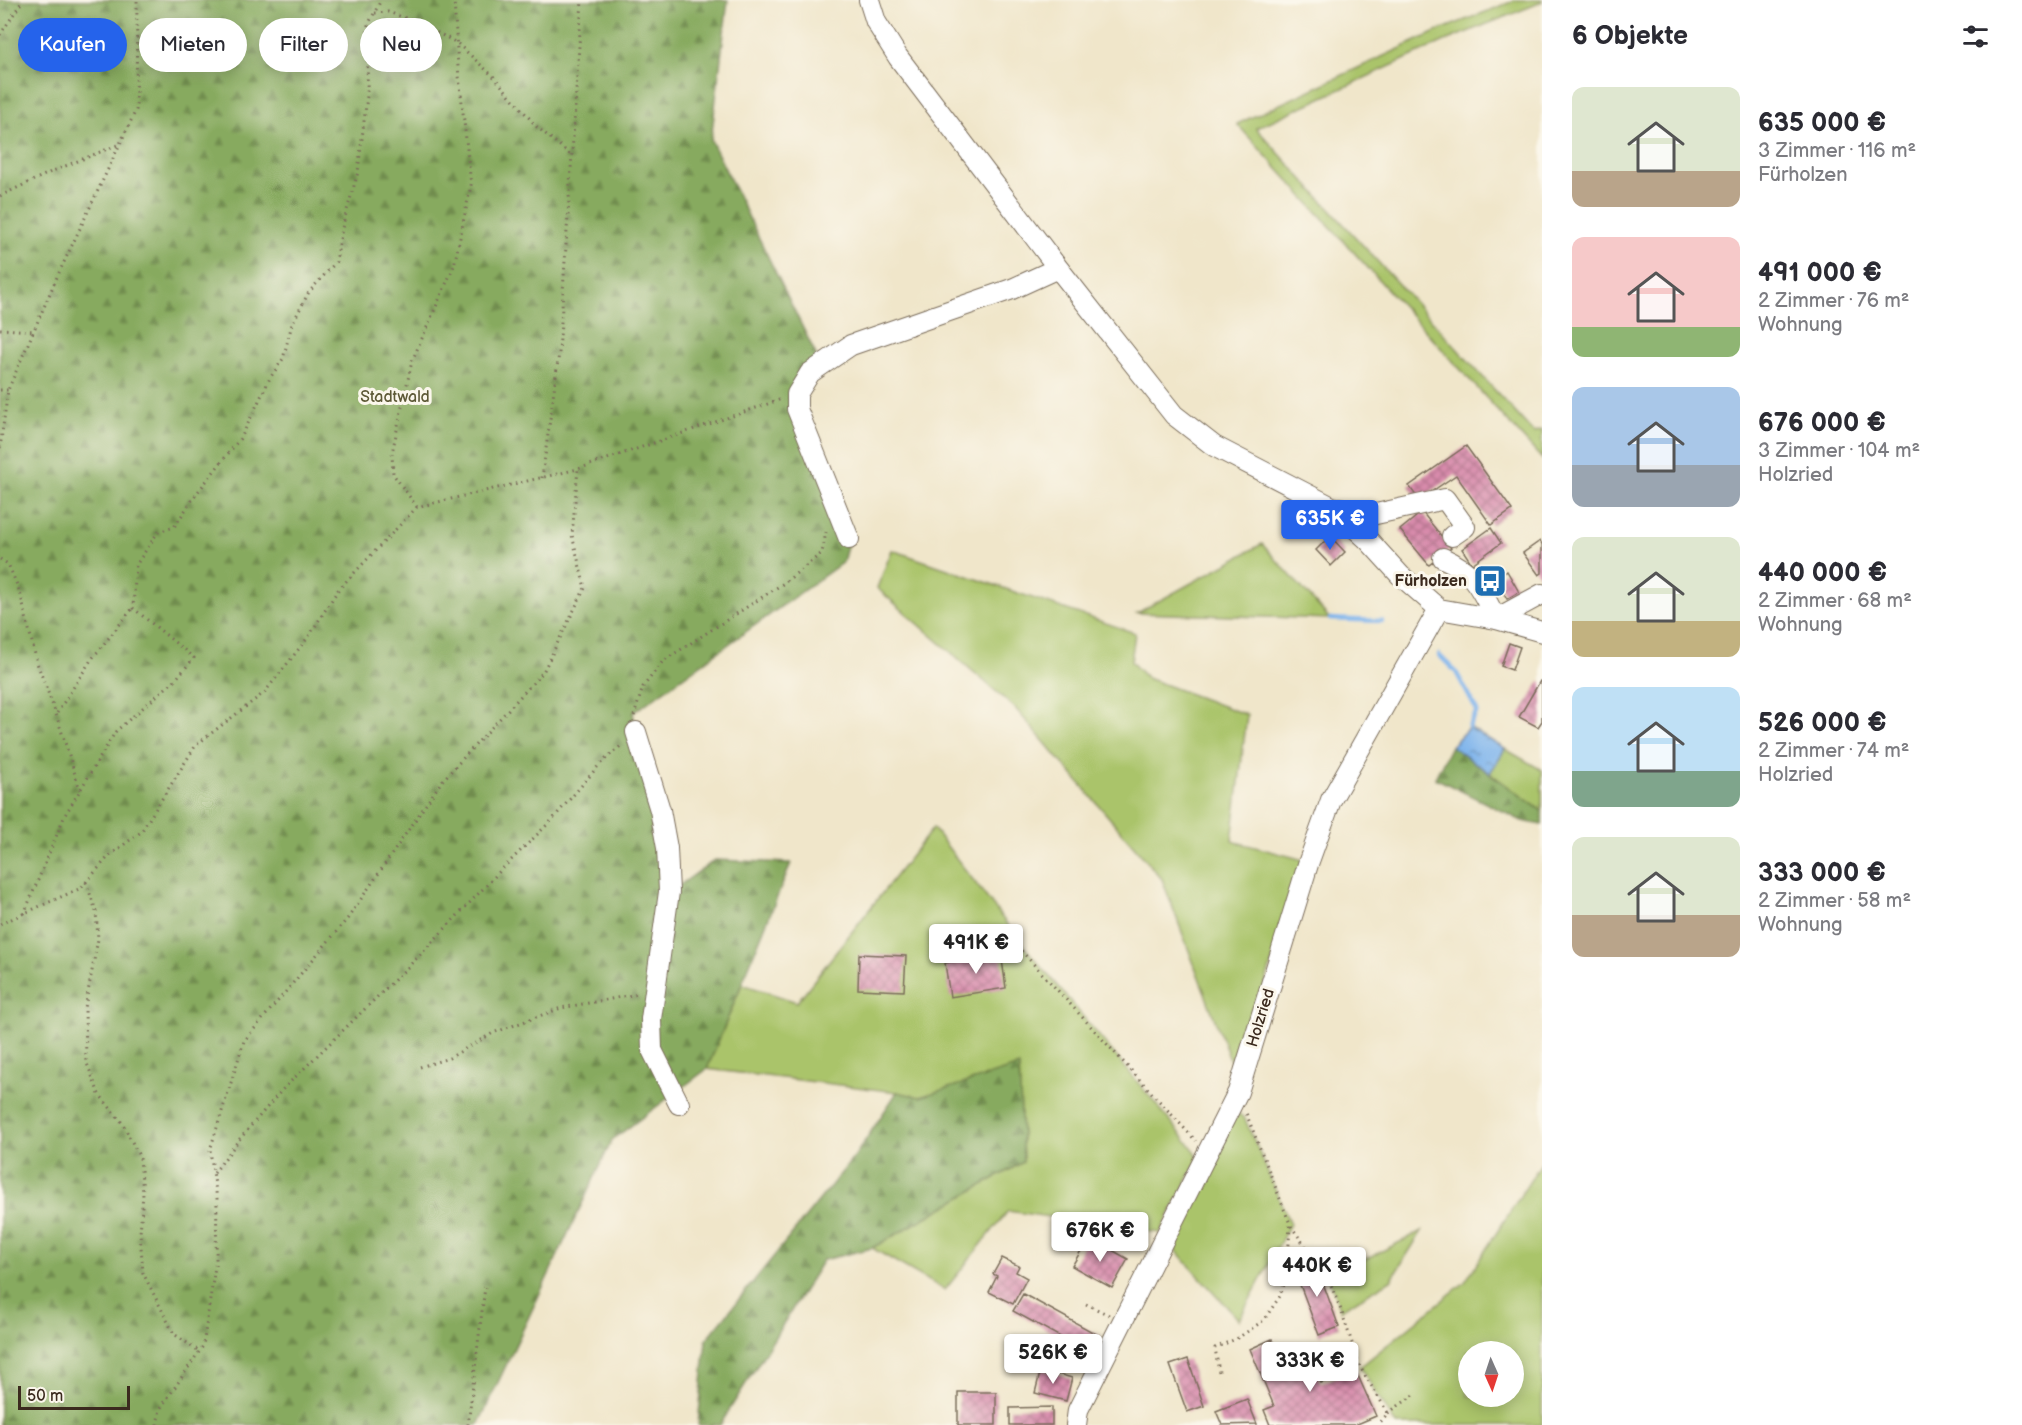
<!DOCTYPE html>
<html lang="de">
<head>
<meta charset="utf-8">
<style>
  :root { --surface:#fff; --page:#f7f7f7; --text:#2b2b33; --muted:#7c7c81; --accent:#2563eb }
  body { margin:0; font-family:"Balsamiq Sans",sans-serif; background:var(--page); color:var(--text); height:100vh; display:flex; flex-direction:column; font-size:22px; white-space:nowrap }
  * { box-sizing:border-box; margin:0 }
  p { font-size:20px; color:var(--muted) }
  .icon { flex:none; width:33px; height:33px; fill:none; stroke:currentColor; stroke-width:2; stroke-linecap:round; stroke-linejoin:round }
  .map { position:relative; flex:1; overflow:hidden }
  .details { display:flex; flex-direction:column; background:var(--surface); width:480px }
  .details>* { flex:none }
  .top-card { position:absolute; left:18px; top:18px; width:570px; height:54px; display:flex; gap:12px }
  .needle { width:39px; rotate:177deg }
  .controls { position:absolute; left:1458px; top:1341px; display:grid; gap:12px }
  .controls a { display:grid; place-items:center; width:66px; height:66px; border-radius:50%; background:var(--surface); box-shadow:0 3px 15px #0003; font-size:30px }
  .scale { position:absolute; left:18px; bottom:15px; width:112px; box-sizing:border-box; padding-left:6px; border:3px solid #3b2a1e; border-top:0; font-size:16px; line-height:21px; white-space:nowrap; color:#3b2a1e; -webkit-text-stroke:4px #fbf7ec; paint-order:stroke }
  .price { position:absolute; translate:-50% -51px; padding:0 14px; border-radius:6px; background:#fff; color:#222; font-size:20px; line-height:39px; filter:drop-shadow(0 2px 3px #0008) }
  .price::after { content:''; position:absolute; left:50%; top:36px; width:18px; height:14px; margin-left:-9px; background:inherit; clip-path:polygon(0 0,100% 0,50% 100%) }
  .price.active { background:var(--accent); color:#fff }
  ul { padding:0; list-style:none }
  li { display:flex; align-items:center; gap:18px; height:150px; padding:0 30px }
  li span { display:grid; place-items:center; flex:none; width:168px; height:120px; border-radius:12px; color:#555 }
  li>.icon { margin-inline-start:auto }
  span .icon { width:72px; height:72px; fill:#fffc; stroke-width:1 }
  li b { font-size:26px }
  h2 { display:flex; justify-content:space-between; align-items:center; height:72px; padding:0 30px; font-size:26px }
  .tag { padding:0 21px; border-radius:27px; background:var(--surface); box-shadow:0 3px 15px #0003; font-size:21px; line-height:54px }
  .tag.active { background:var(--accent); color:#fff }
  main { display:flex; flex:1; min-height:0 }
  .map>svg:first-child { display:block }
  .green { fill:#aac46b; stroke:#727744; stroke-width:1.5; fill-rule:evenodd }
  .forest { fill:url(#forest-firs); stroke:#616a3e; stroke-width:1.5 }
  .water { fill:url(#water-ripples); stroke:#5c6f85; stroke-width:1.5 }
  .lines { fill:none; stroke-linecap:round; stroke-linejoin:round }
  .stream { stroke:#7eb4ec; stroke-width:4.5 }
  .building { fill:url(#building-cross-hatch) }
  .minor-casing { stroke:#7a6c5a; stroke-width:22 }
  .path { stroke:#7a6c5a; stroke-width:3; stroke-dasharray:1.5 4.5; stroke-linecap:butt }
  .minor { stroke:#fff; stroke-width:20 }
  .labels { text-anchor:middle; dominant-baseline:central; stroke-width:6; stroke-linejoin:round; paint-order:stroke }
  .park-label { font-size:16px; fill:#5c5835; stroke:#fbf7ec }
  .poi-label { font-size:16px; font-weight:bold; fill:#3b2a1e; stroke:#fbf7ec; text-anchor:end }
  .street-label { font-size:16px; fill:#3b2a1e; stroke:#fbf7ec }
</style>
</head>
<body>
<main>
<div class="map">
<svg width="1542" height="1425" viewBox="0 0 1542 1425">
  <defs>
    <pattern id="forest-firs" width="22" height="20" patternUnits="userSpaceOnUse" patternTransform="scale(1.5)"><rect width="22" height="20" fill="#87aa5f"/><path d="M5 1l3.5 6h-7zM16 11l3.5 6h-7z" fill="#708b4e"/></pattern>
    <pattern id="water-ripples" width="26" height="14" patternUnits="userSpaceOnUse" patternTransform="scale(1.5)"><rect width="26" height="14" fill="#7eb4ec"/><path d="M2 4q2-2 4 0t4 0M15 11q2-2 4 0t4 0" fill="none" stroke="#6893bf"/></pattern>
    <pattern id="building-cross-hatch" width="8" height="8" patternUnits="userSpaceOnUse" patternTransform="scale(1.5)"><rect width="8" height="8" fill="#d88bac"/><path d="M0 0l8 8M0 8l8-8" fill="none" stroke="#b0728b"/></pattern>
  </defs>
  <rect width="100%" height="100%" fill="#fbf7ec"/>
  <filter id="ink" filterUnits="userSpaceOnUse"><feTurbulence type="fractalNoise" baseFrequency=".0167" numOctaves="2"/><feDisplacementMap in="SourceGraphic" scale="12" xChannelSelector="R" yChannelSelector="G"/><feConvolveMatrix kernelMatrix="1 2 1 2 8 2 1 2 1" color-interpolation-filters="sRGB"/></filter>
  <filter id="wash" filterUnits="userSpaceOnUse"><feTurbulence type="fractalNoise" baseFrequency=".008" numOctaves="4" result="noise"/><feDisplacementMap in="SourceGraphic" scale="24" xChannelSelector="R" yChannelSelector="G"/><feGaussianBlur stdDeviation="1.35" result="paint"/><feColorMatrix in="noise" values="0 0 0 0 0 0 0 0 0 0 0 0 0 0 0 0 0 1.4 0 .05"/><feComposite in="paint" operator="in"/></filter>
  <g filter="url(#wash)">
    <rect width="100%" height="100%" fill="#f0e6ca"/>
    <!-- green -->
    <path class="green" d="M 1516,0 L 1542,0 L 1542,2 L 1445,41 L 1256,128 L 1534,433 L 1542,430 L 1542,459 L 1237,124 L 1440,30 Z
      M 1262,544 L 1330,619 L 1137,613 Z
      M 892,550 L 1135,633 L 1131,662 L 1147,678 L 1247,715 L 1232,841 L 1304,860 L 1236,1076 L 1162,879 L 1015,708 L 877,588 Z
      M 1505,749 L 1542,770 L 1542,811 L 1490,773 Z
      M 933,828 L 1024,946 L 1196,1152 L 1198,1159 L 1160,1233 L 1008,1211 L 945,1290 L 872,1248 L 1023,1162 L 1019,1067 L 920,1097 L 897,1092 L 707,1069 L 742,984 L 797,1002 Z
      M 1239,1114 L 1245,1119 L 1290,1224 L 1239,1320 L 1167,1241 L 1232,1116 Z
      M 1542,1162 L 1542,1425 L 1396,1425 L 1360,1367 L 1465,1282 ZM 1468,1352 L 1514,1352 L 1514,1396 L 1468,1396 Z
      M 1422,1231 L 1391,1280 L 1341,1310 L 1328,1278 Z"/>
    <!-- forest -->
    <path class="forest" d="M 0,0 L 728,0 L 711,140 L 817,357 L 796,383 L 849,539 L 843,562 L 633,713 L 670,892 L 715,860 L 791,863 L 707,1069 L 612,1140 L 478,1425 L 0,1425 Z
      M 1451,746 L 1542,811 L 1542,825 L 1522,821 L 1435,778 Z
      M 1019,1066 L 1023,1162 L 872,1248 L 823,1260 L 720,1425 L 698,1425 L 706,1340 L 855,1156 L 897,1092 L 920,1097 Z"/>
    <!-- water -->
    <path class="water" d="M 1469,727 L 1505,749 L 1490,773 L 1451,746 Z"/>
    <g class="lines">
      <!-- stream -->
      <path class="stream" d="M 1330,619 L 1382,621
        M 1439,655 L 1456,672 L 1477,711 L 1469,727"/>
    </g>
    <g id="blocks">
      <!-- building -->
      <path class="building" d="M 1466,446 L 1512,510 L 1491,525 L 1456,475 L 1419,500 L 1409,486 Z
        M 1422,512 L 1451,548 L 1429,565 L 1400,530 Z
        M 1491,528 L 1501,543 L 1472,564 L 1462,549 Z
        M 1330,536 L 1345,552 L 1331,566 L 1316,550 Z
        M 1540,541 L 1542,544 L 1542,573 L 1539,575 L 1523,553 Z
        M 1507,571 L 1519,592 L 1507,599 L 1496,578 Z
        M 1509,643 L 1520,647 L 1512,670 L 1501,666 Z
        M 1540,681 L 1542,682 L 1542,721 L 1538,727 L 1519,717 Z
        M 1001,953 L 1006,988 L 950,997 L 945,963 Z
        M 859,954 L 906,956 L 904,991 L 858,989 Z
        M 1089,1237 L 1128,1259 L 1112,1288 L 1072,1266 Z
        M 1002,1258 L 1019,1266 L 1016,1272 L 1027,1278 L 1013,1304 L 989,1292 L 997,1276 L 993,1274 Z
        M 1315,1261 L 1339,1327 L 1319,1335 L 1294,1269 Z
        M 1023,1294 L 1100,1336 L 1091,1354 L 1013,1311 Z
        M 1272,1339 L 1285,1369 L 1310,1358 L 1321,1383 L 1355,1369 L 1376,1416 L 1355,1425 L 1270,1425 L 1264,1410 L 1274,1406 L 1250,1349 Z
        M 1188,1359 L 1204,1406 L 1187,1412 L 1170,1365 Z
        M 1041,1369 L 1072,1378 L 1066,1401 L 1035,1393 Z
        M 958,1392 L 996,1392 L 996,1425 L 958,1425 Z
        M 1247,1399 L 1257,1424 L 1222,1425 L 1216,1411 Z
        M 1052,1407 L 1052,1425 L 1010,1425 L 1010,1408 Z"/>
    </g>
  </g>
  <g filter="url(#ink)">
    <use href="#blocks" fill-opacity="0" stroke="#7a6c5a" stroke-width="1.5"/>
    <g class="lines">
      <defs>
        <path id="minor" d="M 869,0 L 876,22 L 898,57 L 1058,268 L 1174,415 L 1214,446 L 1332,507 L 1376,514 L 1445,499 L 1465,527 L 1452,536
          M 1332,507 L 1369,541 L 1400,575 L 1439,609 L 1496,619 L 1542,632
          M 849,539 L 797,409 L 797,394 L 810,373 L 851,345 L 1012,289 L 1058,268
          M 1443,558 C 1476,573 1480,588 1496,619
          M 1496,619 L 1542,594
          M 636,732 L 660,810 L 667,848 L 669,892 L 651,1019 L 652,1050 L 679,1104
          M 1076,1425 L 1078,1410 L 1238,1092 L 1309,861 L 1331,800 L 1439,609"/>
      </defs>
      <!-- minor casing -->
      <use href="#minor" class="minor-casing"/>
      <!-- path -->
      <path class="path" d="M 375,13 L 388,12 L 417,22 L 457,43 L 494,77 L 537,127 L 572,156
        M 0,35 L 23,0
        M 0,196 L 53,171 L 120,144
        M 0,329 L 34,331
        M 0,390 L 8,390
        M 0,448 L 8,390 L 57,277 L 136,110 L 137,0
        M 542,478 L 559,353 L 582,0
        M 417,507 L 393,474 L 392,453 L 412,361 L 454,266 L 471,185 L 458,67 L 454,0
        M 0,559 L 8,564 L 20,592 L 37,663 L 56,714 L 80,790
        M 57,713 L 91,660 L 133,608
        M 634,716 L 643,687 L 663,661 L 784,583 L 822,553 L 826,532
        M 86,882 L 96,911 L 98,939 L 85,1008 L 86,1061 L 99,1094 L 123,1124 L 140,1158 L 143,1193 L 140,1233 L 143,1273 L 174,1334 L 199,1351
        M 24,914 L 65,815 L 116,731 L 175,680 L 194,658 L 133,608 L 136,565 L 158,532 L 174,527 L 197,493 L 242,436 L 270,378 L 283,359 L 292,324 L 309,292 L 336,262 L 342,228 L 358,172 L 367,96 L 368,25 L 381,0
        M 0,924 L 81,888 L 110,855 L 141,832 L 196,745 L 265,692 L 309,636 L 338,590 L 417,507 L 578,469 L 782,399
        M 933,933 L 989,928 L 1015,944 L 1196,1141
        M 420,1067 L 449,1058 L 493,1033 L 561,1008 L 638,994
        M 214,1173 L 238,1141 L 282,1090 L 419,956 L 500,871 L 552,820 L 600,764 L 623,744
        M 1291,1226 L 1328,1278 L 1341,1310 L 1360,1367 L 1388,1413 L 1378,1425
        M 1086,1304 L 1109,1315
        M 1219,1372 L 1215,1348 L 1238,1338 L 1264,1320 L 1280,1296 L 1286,1279 L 1288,1262 L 1290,1224 L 1246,1113
        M 1388,1413 L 1417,1393
        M 157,1425 L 160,1409 L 203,1346 L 216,1260 L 217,1199 L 210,1150 L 244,1041 L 348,918 L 442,781 L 543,672 L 585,588 L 572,535 L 578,469
        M 468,1425 L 485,1287"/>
      <!-- minor -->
      <use href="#minor" class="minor"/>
    </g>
  </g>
  <!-- icons -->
  <defs>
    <symbol id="bus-square" viewBox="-11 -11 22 22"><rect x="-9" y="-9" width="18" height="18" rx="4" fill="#1f6fb2" stroke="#fbf7ec"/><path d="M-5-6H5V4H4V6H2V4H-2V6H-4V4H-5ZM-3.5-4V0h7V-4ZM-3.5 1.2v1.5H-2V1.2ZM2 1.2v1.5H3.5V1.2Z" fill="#fff"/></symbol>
  </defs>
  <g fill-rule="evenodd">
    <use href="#bus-square" x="1471" y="562" width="38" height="38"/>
  </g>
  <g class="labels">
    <!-- park labels -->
    <g class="park-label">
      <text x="395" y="397">Stadtwald</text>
    </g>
    <!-- poi labels -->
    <g class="poi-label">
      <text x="1467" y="581">Fürholzen</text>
    </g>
    <!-- street labels -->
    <g class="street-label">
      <text transform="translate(1261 1018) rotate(-73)">Holzried</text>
    </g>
  </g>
</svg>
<div class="controls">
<a><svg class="needle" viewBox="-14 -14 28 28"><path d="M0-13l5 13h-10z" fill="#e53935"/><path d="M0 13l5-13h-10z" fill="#7c7c81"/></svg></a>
</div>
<div class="scale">50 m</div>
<b class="price active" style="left:1330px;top:551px">635K €</b>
<b class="price" style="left:976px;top:975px">491K €</b>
<b class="price" style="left:1100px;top:1263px">676K €</b>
<b class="price" style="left:1317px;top:1298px">440K €</b>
<b class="price" style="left:1053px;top:1385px">526K €</b>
<b class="price" style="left:1310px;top:1393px">333K €</b>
<div class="top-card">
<a class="tag active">Kaufen</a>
<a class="tag">Mieten</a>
<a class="tag">Filter</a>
<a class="tag">Neu</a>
</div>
</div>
<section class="details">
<h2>6 Objekte<svg class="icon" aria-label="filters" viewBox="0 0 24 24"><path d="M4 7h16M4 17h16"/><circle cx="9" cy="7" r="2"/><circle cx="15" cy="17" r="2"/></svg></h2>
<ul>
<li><span style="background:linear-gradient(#dfe7d0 70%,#b9a48a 0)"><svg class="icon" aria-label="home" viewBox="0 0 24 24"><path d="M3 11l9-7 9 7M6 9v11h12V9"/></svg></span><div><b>635 000 €</b><p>3 Zimmer · 116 m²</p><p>Fürholzen</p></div></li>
<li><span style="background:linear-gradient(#f6c9c9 75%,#8fb573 0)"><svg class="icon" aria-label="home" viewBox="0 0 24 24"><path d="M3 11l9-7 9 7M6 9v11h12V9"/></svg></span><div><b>491 000 €</b><p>2 Zimmer · 76 m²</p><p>Wohnung</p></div></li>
<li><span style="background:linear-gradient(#a9c7e8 65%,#9aa5b1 0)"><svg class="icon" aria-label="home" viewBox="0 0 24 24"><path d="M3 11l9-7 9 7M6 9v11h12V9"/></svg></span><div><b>676 000 €</b><p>3 Zimmer · 104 m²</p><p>Holzried</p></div></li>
<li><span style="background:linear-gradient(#dfe7d0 70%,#c2b280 0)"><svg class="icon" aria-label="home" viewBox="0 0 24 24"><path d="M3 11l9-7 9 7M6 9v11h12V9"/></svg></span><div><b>440 000 €</b><p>2 Zimmer · 68 m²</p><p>Wohnung</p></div></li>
<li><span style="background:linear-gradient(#bfe0f5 70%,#7fa58c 0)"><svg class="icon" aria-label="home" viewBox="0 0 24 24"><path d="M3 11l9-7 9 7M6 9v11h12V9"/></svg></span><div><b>526 000 €</b><p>2 Zimmer · 74 m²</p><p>Holzried</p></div></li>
<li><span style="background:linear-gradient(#dfe7d0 65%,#b9a48a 0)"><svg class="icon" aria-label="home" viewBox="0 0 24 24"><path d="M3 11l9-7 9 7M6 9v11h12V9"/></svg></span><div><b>333 000 €</b><p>2 Zimmer · 58 m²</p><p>Wohnung</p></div></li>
</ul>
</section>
</main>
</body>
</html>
